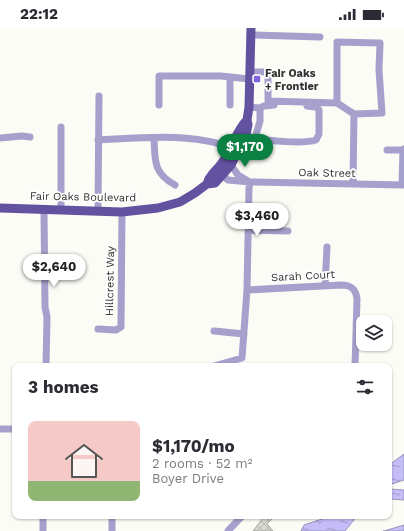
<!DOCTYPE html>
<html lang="en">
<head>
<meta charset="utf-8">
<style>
  :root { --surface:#fff; --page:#f2f2f3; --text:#2b2b33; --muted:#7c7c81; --accent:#0b8043 }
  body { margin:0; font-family:"Work Sans",sans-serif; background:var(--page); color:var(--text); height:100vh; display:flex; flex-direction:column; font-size:15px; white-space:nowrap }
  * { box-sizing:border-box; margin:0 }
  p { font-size:13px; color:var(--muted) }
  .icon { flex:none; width:22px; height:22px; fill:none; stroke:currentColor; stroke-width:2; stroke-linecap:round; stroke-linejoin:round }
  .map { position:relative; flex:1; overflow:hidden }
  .drawer { position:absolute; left:12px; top:335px; width:380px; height:156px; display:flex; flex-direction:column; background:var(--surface); border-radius:8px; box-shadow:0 1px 3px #0004 }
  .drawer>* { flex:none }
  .fabs { position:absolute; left:356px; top:287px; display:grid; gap:8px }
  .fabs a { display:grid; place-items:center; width:36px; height:36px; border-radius:8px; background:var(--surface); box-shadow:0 1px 3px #0004; font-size:20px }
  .price { position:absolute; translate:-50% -34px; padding:0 9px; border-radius:14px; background:#fff; color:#222; font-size:13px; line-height:26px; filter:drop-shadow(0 1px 2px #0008) }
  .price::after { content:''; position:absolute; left:50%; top:24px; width:12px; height:9px; margin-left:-6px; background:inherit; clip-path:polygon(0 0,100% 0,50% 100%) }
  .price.on { background:var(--accent); color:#fff }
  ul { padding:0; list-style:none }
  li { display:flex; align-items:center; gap:12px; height:100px; padding:0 16px }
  li span { display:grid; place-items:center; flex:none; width:112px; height:80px; border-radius:8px; color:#555 }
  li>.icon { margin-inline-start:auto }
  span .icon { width:48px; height:48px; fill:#fffc; stroke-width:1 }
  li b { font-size:17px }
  h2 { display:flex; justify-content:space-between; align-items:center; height:48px; padding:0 16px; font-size:17px }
  .status { display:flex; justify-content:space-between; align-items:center; height:28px; padding:0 20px; background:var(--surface); direction:ltr }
  .status svg { height:11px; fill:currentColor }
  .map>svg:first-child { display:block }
  .water { fill:url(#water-ripples); stroke:#9994bb }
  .building { fill:url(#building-cross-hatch); stroke:#a3a49d }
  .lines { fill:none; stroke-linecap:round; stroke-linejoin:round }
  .minor { stroke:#a6a0cc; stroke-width:7 }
  .major { stroke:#6352a0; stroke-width:9 }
  .poi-dot { fill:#8163de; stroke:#fff; stroke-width:1.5 }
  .labels { text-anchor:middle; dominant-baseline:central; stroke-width:3.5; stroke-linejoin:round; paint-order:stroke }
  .poi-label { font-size:11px; font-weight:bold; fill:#323330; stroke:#fff; text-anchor:start }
  .street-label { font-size:11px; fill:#323330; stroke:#fff }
</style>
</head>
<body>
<div class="status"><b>22:12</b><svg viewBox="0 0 49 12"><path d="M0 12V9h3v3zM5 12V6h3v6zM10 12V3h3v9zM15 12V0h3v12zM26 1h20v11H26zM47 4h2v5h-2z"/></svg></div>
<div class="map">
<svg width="404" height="503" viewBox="0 0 404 503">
  <defs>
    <pattern id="water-ripples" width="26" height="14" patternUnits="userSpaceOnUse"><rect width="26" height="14" fill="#c5bdf7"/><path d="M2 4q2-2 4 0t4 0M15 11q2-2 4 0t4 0" fill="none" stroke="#a19ac8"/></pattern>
    <pattern id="building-cross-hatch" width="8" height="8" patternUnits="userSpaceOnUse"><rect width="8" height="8" fill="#d8d9d2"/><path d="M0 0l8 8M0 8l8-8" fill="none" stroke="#babbb5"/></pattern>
  </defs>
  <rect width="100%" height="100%" fill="#fbfcf5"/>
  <!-- water -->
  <path class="water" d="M 404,426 L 404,452 L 389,457 L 389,437 Z
    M 389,461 L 404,462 L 404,472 L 389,471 Z
    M 331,488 L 357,488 L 345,503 L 301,503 L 304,497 Z
    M 404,497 L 404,503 L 383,503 L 384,503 Z"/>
  <!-- building -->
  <path class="building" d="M 261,488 L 271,488 L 273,490 L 267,496 L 273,503 L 253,503 L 263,490 Z"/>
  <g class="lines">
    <!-- minor -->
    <path class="minor" d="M 250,7 L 320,9
      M 250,44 L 268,44 L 268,73 L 337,75 L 337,14 L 380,15 L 379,42 L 382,85 L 354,86 L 337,75
      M 230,49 L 230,77
      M 159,77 L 159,48 L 221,48 L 249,51
      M 260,80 L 264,78 L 274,77
      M 245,108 L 255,110 L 260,93 L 260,80 L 249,79
      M 0,110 L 22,108 L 30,109
      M 154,110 C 155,132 153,145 175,157
      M 255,110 C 269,113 303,116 316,112 L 319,106 L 319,82 L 316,79 L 307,78
      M 98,112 C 139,110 193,104 231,120
      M 387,122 L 403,122
      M 231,137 L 238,147 L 248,153
      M 222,147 L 228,152 L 250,154 L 404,157
      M 353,156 L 354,86
      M 402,157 L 403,122 L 404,121
      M 44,181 L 45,279 L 47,289 L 46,338
      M 61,181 L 61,99
      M 98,183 L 99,68
      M 248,202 L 288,203
      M 325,258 L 327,219
      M 247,262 L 341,257 C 351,257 356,261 357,271 L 355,338
      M 98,301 L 116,302 L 121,299 L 122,184
      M 214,303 L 244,306
      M 214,338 L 242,330 L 247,262 L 249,160 L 250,154
      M 0,401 L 15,401
      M 43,488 L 43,503
      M 112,503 L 112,488
      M 228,503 L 242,488"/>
    <!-- major -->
    <path class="major" d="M 207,156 C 209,147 216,143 221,136 C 232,122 235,104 247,92
      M 0,180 L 122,184 L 158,180 L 180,174 L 195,165 L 207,156 L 215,155 L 231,137 L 246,106 L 248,97 L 247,92 L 249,79 L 251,0"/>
  </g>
  <!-- markers -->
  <rect class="poi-dot" x="253" y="47" width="8" height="8" rx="2"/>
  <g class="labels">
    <!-- poi labels -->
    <g class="poi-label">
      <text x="265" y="45">Fair Oaks<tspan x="265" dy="13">+ Frontier</tspan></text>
    </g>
    <!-- street labels -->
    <g class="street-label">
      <text transform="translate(327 145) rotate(1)">Oak Street</text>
      <text transform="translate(83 169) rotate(1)">Fair Oaks Boulevard</text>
      <text transform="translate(303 248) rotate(-3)">Sarah Court</text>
      <text transform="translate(110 253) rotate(-89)">Hillcrest Way</text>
    </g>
  </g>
</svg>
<div class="fabs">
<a><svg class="icon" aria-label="layers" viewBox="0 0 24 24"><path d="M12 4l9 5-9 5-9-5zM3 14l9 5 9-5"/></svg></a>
</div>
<b class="price on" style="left:245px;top:140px">$1,170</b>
<b class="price" style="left:257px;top:209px">$3,460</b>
<b class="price" style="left:54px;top:260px">$2,640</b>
<section class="drawer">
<h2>3 homes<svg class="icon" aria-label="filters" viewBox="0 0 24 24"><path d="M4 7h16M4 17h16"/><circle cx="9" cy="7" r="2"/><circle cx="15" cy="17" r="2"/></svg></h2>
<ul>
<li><span style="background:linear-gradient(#f6c9c9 75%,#8fb573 0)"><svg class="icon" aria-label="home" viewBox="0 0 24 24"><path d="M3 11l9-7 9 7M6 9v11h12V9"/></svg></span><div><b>$1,170/mo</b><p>2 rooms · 52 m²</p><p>Boyer Drive</p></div></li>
</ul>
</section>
</div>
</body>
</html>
